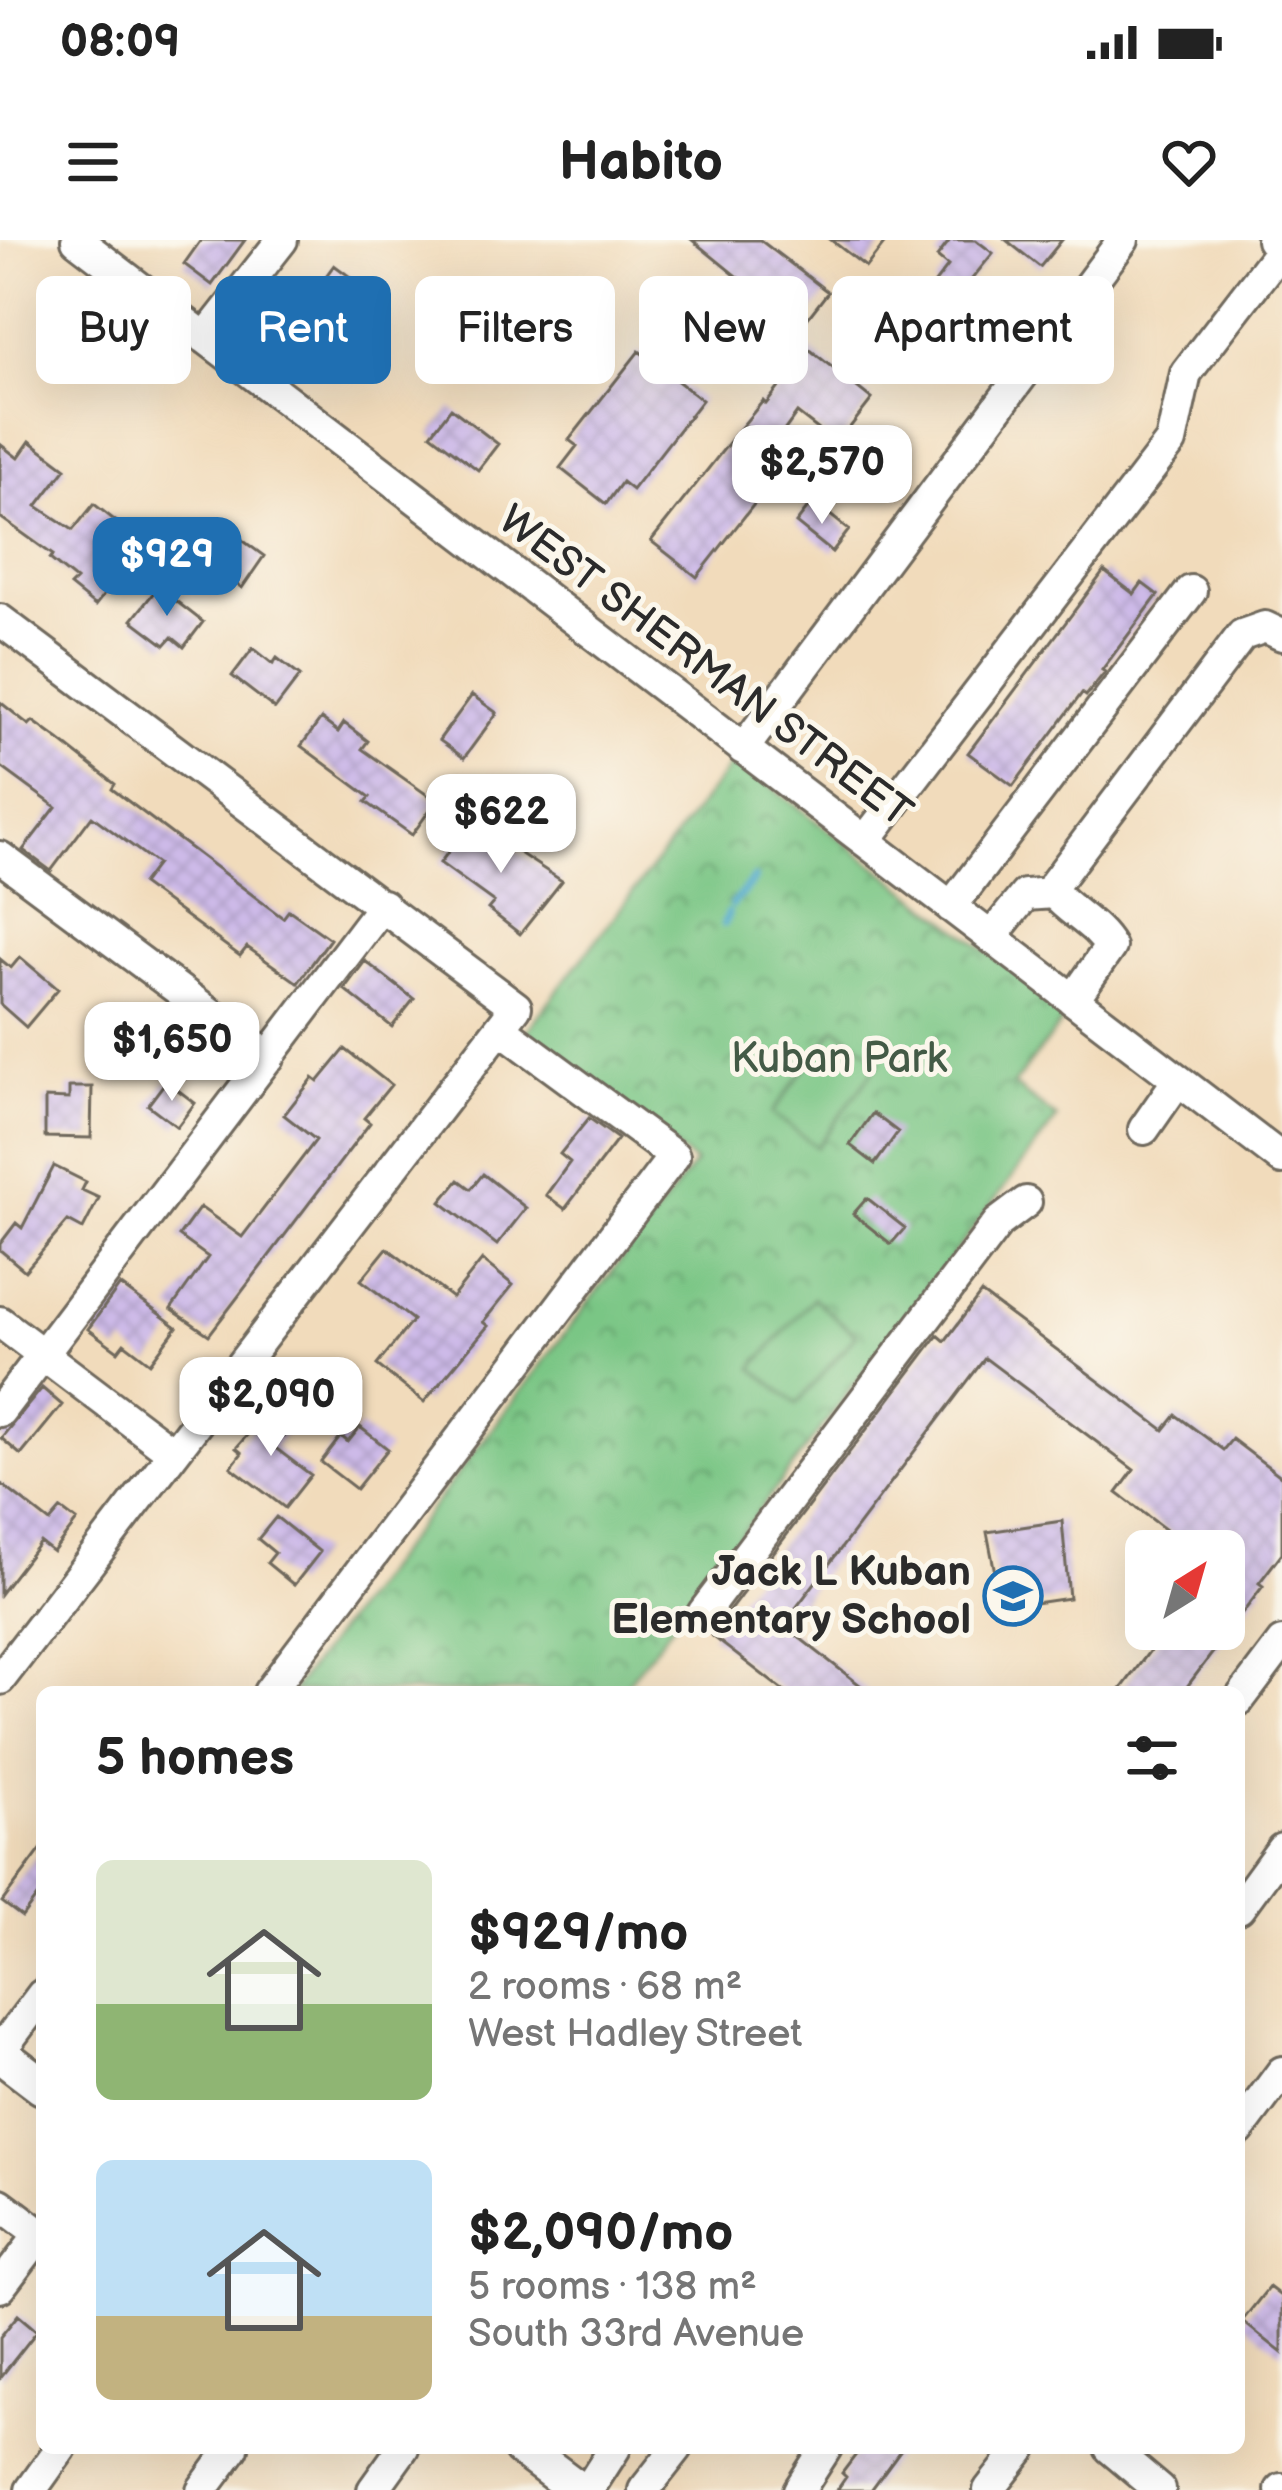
<!DOCTYPE html>
<html lang="en">
<head>
<meta charset="utf-8">
<style>
  :root { --surface:#fff; --page:#f6f6f6; --text:#222; --muted:#767676; --accent:#1f6fb2 }
  body { margin:0; font-family:"Balsamiq Sans",sans-serif; background:var(--page); color:var(--text); height:100vh; display:flex; flex-direction:column; font-size:45px; white-space:nowrap }
  * { box-sizing:border-box; margin:0 }
  p { font-size:39px; color:var(--muted) }
  .icon { flex:none; width:66px; height:66px; fill:none; stroke:currentColor; stroke-width:2; stroke-linecap:round; stroke-linejoin:round }
  .map { position:relative; flex:1; overflow:hidden }
  .side { position:absolute; left:36px; top:1446px; width:1209px; height:768px; display:flex; flex-direction:column; background:var(--surface); border-radius:18px; box-shadow:0 12px 48px #0002 }
  .side>* { flex:none }
  .top-card { position:absolute; left:36px; top:36px; width:1212px; height:108px; display:flex; gap:24px }
  .needle { width:78px; rotate:37deg }
  .tools { position:absolute; left:1125px; top:1290px; display:grid; gap:24px }
  .tools a { display:grid; place-items:center; width:120px; height:120px; border-radius:18px; background:var(--surface); box-shadow:0 12px 48px #0002; font-size:60px }
  .price { position:absolute; translate:-50% -102px; padding:0 27px; border-radius:24px; background:#fff; color:#222; font-size:39px; line-height:78px; filter:drop-shadow(0 3px 6px #0008) }
  .price::after { content:''; position:absolute; left:50%; top:72px; width:36px; height:27px; margin-left:-18px; background:inherit; clip-path:polygon(0 0,100% 0,50% 100%) }
  .price.active { background:var(--accent); color:#fff }
  ul { padding:0; list-style:none }
  li { display:flex; align-items:center; gap:36px; height:300px; padding:0 60px }
  li span { display:grid; place-items:center; flex:none; width:336px; height:240px; border-radius:18px; color:#555 }
  li>.icon { margin-inline-start:auto }
  span .icon { width:144px; height:144px; fill:#fffc; stroke-width:1 }
  li b { font-size:51px }
  h2 { display:flex; justify-content:space-between; align-items:center; height:144px; padding:0 60px; font-size:51px }
  .chip { padding:0 42px; border-radius:18px; background:var(--surface); box-shadow:0 12px 48px #0002; font-size:42px; line-height:108px }
  .chip.active { background:var(--accent); color:#fff }
  .status { display:flex; justify-content:space-between; align-items:center; height:84px; padding:0 60px; background:var(--surface); direction:ltr }
  .status svg { height:33px; fill:currentColor }
  header { display:flex; justify-content:space-between; align-items:center; height:156px; padding:0 60px; background:var(--surface); font-size:54px; font-weight:800 }
  .map>svg:first-child { display:block }
  .park { fill:url(#park-crowns); stroke:#527858; stroke-width:3 }
  .garden { fill:#7ac685; stroke:#527858; stroke-width:3 }
  .lines { fill:none; stroke-linecap:round; stroke-linejoin:round }
  .stream { stroke:#4da9cb; stroke-width:8 }
  .building { fill:url(#building-cross-hatch) }
  .minor-casing { stroke:#70695d; stroke-width:36 }
  .major-casing { stroke:#70695d; stroke-width:42 }
  .minor { stroke:#fff; stroke-width:30 }
  .major { stroke:#fff; stroke-width:36 }
  .labels { text-anchor:middle; dominant-baseline:central; stroke-width:10; stroke-linejoin:round; paint-order:stroke }
  .street-label { font-size:42px; fill:#2b2b2b; stroke:#fbf7ec }
  .park-label { font-size:42px; fill:#435a46; stroke:#fbf7ec }
  .poi-label { font-size:42px; font-weight:bold; fill:#2b2b2b; stroke:#fbf7ec; text-anchor:end }
</style>
</head>
<body>
<div class="status"><b>08:09</b><svg viewBox="0 0 49 12"><path d="M0 12V9h3v3zM5 12V6h3v6zM10 12V3h3v9zM15 12V0h3v12zM26 1h20v11H26zM47 4h2v5h-2z"/></svg></div>
<header><svg class="icon" aria-label="menu" viewBox="0 0 24 24"><path d="M4 6h16M4 12h16M4 18h16"/></svg>Habito<svg class="icon" aria-label="heart" viewBox="0 0 24 24"><path d="M12 20l-8-8c-3-5 5-10 8-4 3-6 11-1 8 4z"/></svg></header>
<div class="map">
<svg width="1282" height="2250" viewBox="0 0 1282 2250">
  <defs>
    <pattern id="park-crowns" width="20" height="18" patternUnits="userSpaceOnUse" patternTransform="scale(3)"><rect width="20" height="18" fill="#7ac685"/><path d="M2 6a3 3 0 1 1 6 0M12 15a3 3 0 1 1 6 0" fill="none" stroke="#64a16d"/></pattern>
    <pattern id="building-cross-hatch" width="8" height="8" patternUnits="userSpaceOnUse" patternTransform="scale(3)"><rect width="8" height="8" fill="#cdbae8"/><path d="M0 0l8 8M0 8l8-8" fill="none" stroke="#b0a0c7"/></pattern>
  </defs>
  <rect width="100%" height="100%" fill="#fbf7ec"/>
  <filter id="ink" filterUnits="userSpaceOnUse"><feTurbulence type="fractalNoise" baseFrequency=".00833" numOctaves="2"/><feDisplacementMap in="SourceGraphic" scale="24" xChannelSelector="R" yChannelSelector="G"/><feConvolveMatrix kernelMatrix="1 2 1 2 8 2 1 2 1" color-interpolation-filters="sRGB"/></filter>
  <filter id="wash" filterUnits="userSpaceOnUse"><feTurbulence type="fractalNoise" baseFrequency=".004" numOctaves="4" result="noise"/><feDisplacementMap in="SourceGraphic" scale="48" xChannelSelector="R" yChannelSelector="G"/><feGaussianBlur stdDeviation="2.7" result="paint"/><feColorMatrix in="noise" values="0 0 0 0 0 0 0 0 0 0 0 0 0 0 0 0 0 1.4 0 .05"/><feComposite in="paint" operator="in"/></filter>
  <g filter="url(#wash)">
    <rect width="100%" height="100%" fill="#f1dbbb"/>
    <!-- park -->
    <path class="park" d="M 735,519 L 1069,773 L 1013,845 L 1057,878 L 621,1452 L 291,1452 L 695,923 L 525,793 Z"/>
    <!-- garden -->
    <path class="garden" d="M 836,787 L 881,820 L 817,907 L 772,873 Z
      M 813,1058 L 856,1095 L 797,1164 L 753,1128 Z"/>
    <g class="lines">
      <!-- stream -->
      <path class="stream" d="M 732,665 L 754,639
        M 724,684 L 728,673"/>
    </g>
    <g id="blocks">
      <!-- building -->
      <path class="building" d="M 201,0 L 245,0 L 212,45 L 184,24 Z
        M 692,0 L 760,0 L 828,52 L 800,88 Z
        M 831,0 L 887,0 L 866,27 Z
        M 950,0 L 976,0 L 993,13 L 955,60 L 934,44 L 948,26 L 937,17 Z
        M 1006,0 L 1062,0 L 1040,27 Z
        M 334,25 L 364,47 L 330,93 L 300,71 Z
        M 809,109 L 872,159 L 837,204 L 797,173 L 768,213 L 784,226 L 697,337 L 651,301 L 739,190 L 763,161 L 766,164 Z
        M 639,111 L 702,160 L 632,250 L 622,242 L 606,264 L 560,228 L 577,206 L 569,200 Z
        M 451,168 L 498,204 L 478,230 L 431,194 Z
        M 30,201 L 66,228 L 37,266 L 73,290 L 94,264 L 131,293 L 121,306 L 134,317 L 95,366 L 70,346 L 76,340 L 50,319 L 53,315 L 0,277 L 0,204 L 18,218 Z
        M 813,261 L 849,290 L 832,312 L 796,283 Z
        M 230,291 L 264,316 L 242,348 L 207,323 Z
        M 1104,331 L 1134,354 L 1142,343 L 1158,355 L 1102,430 L 1105,432 L 1086,456 L 1082,453 L 1013,546 L 968,513 Z
        M 158,347 L 203,382 L 184,407 L 172,397 L 165,405 L 132,380 Z
        M 253,408 L 273,424 L 277,418 L 300,436 L 275,469 L 232,436 Z
        M 472,455 L 497,473 L 464,518 L 439,500 Z
        M 0,462 L 29,485 L 33,481 L 59,500 L 115,544 L 112,549 L 283,678 L 289,670 L 330,699 L 298,743 L 247,707 L 240,716 L 142,644 L 157,624 L 92,576 L 51,631 L 23,610 L 56,567 L 0,526 Z
        M 321,479 L 338,492 L 344,483 L 368,501 L 362,509 L 436,561 L 412,595 L 366,562 L 370,557 L 301,506 Z
        M 471,581 L 562,641 L 520,694 L 488,669 L 494,662 L 440,623 Z
        M 20,717 L 58,749 L 26,787 L 0,764 L 0,719 L 11,728 Z
        M 365,721 L 414,759 L 392,787 L 344,749 Z
        M 345,809 L 391,845 L 364,878 L 370,883 L 209,1095 L 171,1069 L 208,1017 L 179,996 L 200,967 L 242,997 L 316,900 L 284,875 L 313,838 L 318,842 Z
        M 166,841 L 195,863 L 177,887 L 148,865 Z
        M 69,847 L 92,847 L 91,898 L 45,897 L 45,858 L 69,859 Z
        M 873,873 L 898,892 L 875,924 L 850,905 Z
        M 589,878 L 618,899 L 565,969 L 546,955 L 570,922 L 560,914 Z
        M 54,926 L 86,942 L 82,950 L 99,958 L 83,989 L 68,981 L 25,1031 L 0,1010 L 0,1004 L 16,983 L 22,988 Z
        M 483,934 L 526,968 L 497,1005 L 441,962 L 459,940 L 471,949 Z
        M 867,958 L 905,988 L 891,1004 L 853,974 Z
        M 387,1008 L 452,1058 L 482,1020 L 513,1045 L 483,1082 L 488,1086 L 424,1162 L 377,1125 L 413,1080 L 361,1040 Z
        M 120,1045 L 177,1087 L 150,1123 L 124,1103 L 118,1111 L 88,1089 Z
        M 981,1053 L 1164,1190 L 1176,1175 L 1223,1210 L 1232,1199 L 1282,1237 L 1282,1313 L 1259,1343 L 1263,1346 L 1183,1452 L 1119,1452 L 1166,1389 L 1224,1389 L 1224,1311 L 1194,1311 L 1117,1253 L 1134,1230 L 985,1118 L 783,1385 L 869,1452 L 785,1452 L 711,1395 L 938,1095 L 945,1101 Z
        M 42,1148 L 62,1165 L 21,1215 L 1,1198 Z
        M 274,1164 L 296,1181 L 274,1207 L 311,1235 L 285,1268 L 231,1227 L 242,1213 L 236,1208 Z
        M 360,1187 L 388,1209 L 356,1249 L 321,1222 L 341,1196 L 348,1202 Z
        M 0,1243 L 50,1282 L 61,1269 L 77,1281 L 53,1312 L 40,1302 L 0,1354 Z
        M 276,1277 L 320,1312 L 294,1345 L 267,1323 L 275,1313 L 258,1299 Z
        M 1062,1281 L 1069,1358 L 1002,1368 L 987,1292 Z
        M 42,1608 L 42,1650 L 22,1677 L 2,1662 Z
        M 1269,2047 L 1282,2057 L 1282,2113 L 1242,2081 Z
        M 18,2075 L 37,2091 L 0,2138 L 0,2097 Z
        M 861,2208 L 902,2208 L 871,2250 L 837,2250 L 846,2237 L 842,2233 Z"/>
    </g>
  </g>
  <g filter="url(#ink)">
    <use href="#blocks" fill-opacity="0" stroke="#70695d" stroke-width="3"/>
    <g class="lines">
      <defs>
        <path id="minor" d="M 77,0 L 1282,919
          M 205,98 L 282,0
          M 0,380 L 516,767 L 0,1439
          M 743,509 L 1123,0
          M 865,601 L 1171,202 L 1186,133 L 1282,8 L 1272,0
          M 0,617 L 269,817
          M 951,667 L 1191,351
          M 991,697 L 1025,655 L 1054,653
          M 1073,760 L 1110,707 C 1097,684 1071,673 1054,653 L 1055,643 L 1242,395 L 1265,387 L 1282,395
          M 1144,889 L 1178,840
          M 0,1082 L 172,1212
          M 0,1171 L 383,665
          M 703,1373 L 998,983 L 1026,962
          M 269,1452 L 674,916 L 500,788
          M 1239,1460 L 1282,1403
          M 1239,1668 L 1282,1609
          M 0,1811 L 42,1755
          M 1239,1890 L 1282,1832
          M 0,1964 L 40,1994
          M 0,2047 L 42,1992
          M 1110,2208 L 1160,2250
          M 31,2250 L 61,2208
          M 202,2250 L 233,2208
          M 373,2250 L 403,2208
          M 588,2250 L 615,2208
          M 644,2250 L 677,2208
          M 799,2250 L 826,2208
          M 989,2250 L 1022,2208
          M 1281,2250 L 1282,2249"/>
        <path id="major" d="M 0,1814 L 42,1846
          M 522,2208 L 578,2250"/>
      </defs>
      <!-- minor casing -->
      <use href="#minor" class="minor-casing"/>
      <!-- major casing -->
      <use href="#major" class="major-casing"/>
      <!-- minor -->
      <use href="#minor" class="minor"/>
      <!-- major -->
      <use href="#major" class="major"/>
    </g>
  </g>
  <!-- icons -->
  <defs>
    <symbol id="school-ring" viewBox="-11 -11 22 22"><circle r="9.5" fill="#fbf7ec" stroke="#1f6fb2" stroke-width="1.5"/><path d="M0-5L7-2L0 1L-7-2ZM-4 1L0 2.5L4 1V4Q0 6-4 4Z" fill="#1f6fb2"/></symbol>
  </defs>
  <g fill-rule="evenodd">
    <use href="#school-ring" x="980" y="1323" width="66" height="66"/>
  </g>
  <g class="labels">
    <!-- street labels -->
    <g class="street-label">
      <text transform="translate(705 427) rotate(37)">WEST SHERMAN STREET</text>
    </g>
    <!-- park labels -->
    <g class="park-label">
      <text x="839" y="819">Kuban Park</text>
    </g>
    <!-- poi labels -->
    <g class="poi-label">
      <text x="971" y="1332">Jack L Kuban<tspan x="971" dy="48">Elementary School</tspan></text>
    </g>
  </g>
</svg>
<div class="tools">
<a><svg class="needle" viewBox="-14 -14 28 28"><path d="M0-13l5 13h-10z" fill="#e53935"/><path d="M0 13l5-13h-10z" fill="#767676"/></svg></a>
</div>
<b class="price" style="left:822px;top:287px">$2,570</b>
<b class="price active" style="left:167px;top:379px">$929</b>
<b class="price" style="left:501px;top:636px">$622</b>
<b class="price" style="left:172px;top:864px">$1,650</b>
<b class="price" style="left:271px;top:1219px">$2,090</b>
<div class="top-card">
<a class="chip">Buy</a>
<a class="chip active">Rent</a>
<a class="chip">Filters</a>
<a class="chip">New</a>
<a class="chip">Apartment</a>
</div>
<section class="side">
<h2>5 homes<svg class="icon" aria-label="filters" viewBox="0 0 24 24"><path d="M4 7h16M4 17h16"/><circle cx="9" cy="7" r="2"/><circle cx="15" cy="17" r="2"/></svg></h2>
<ul>
<li><span style="background:linear-gradient(#dfe7d0 60%,#8fb573 0)"><svg class="icon" aria-label="home" viewBox="0 0 24 24"><path d="M3 11l9-7 9 7M6 9v11h12V9"/></svg></span><div><b>$929/mo</b><p>2 rooms · 68 m²</p><p>West Hadley Street</p></div></li>
<li><span style="background:linear-gradient(#bfe0f5 65%,#c2b280 0)"><svg class="icon" aria-label="home" viewBox="0 0 24 24"><path d="M3 11l9-7 9 7M6 9v11h12V9"/></svg></span><div><b>$2,090/mo</b><p>5 rooms · 138 m²</p><p>South 33rd Avenue</p></div></li>
</ul>
</section>
</div>
</body>
</html>
